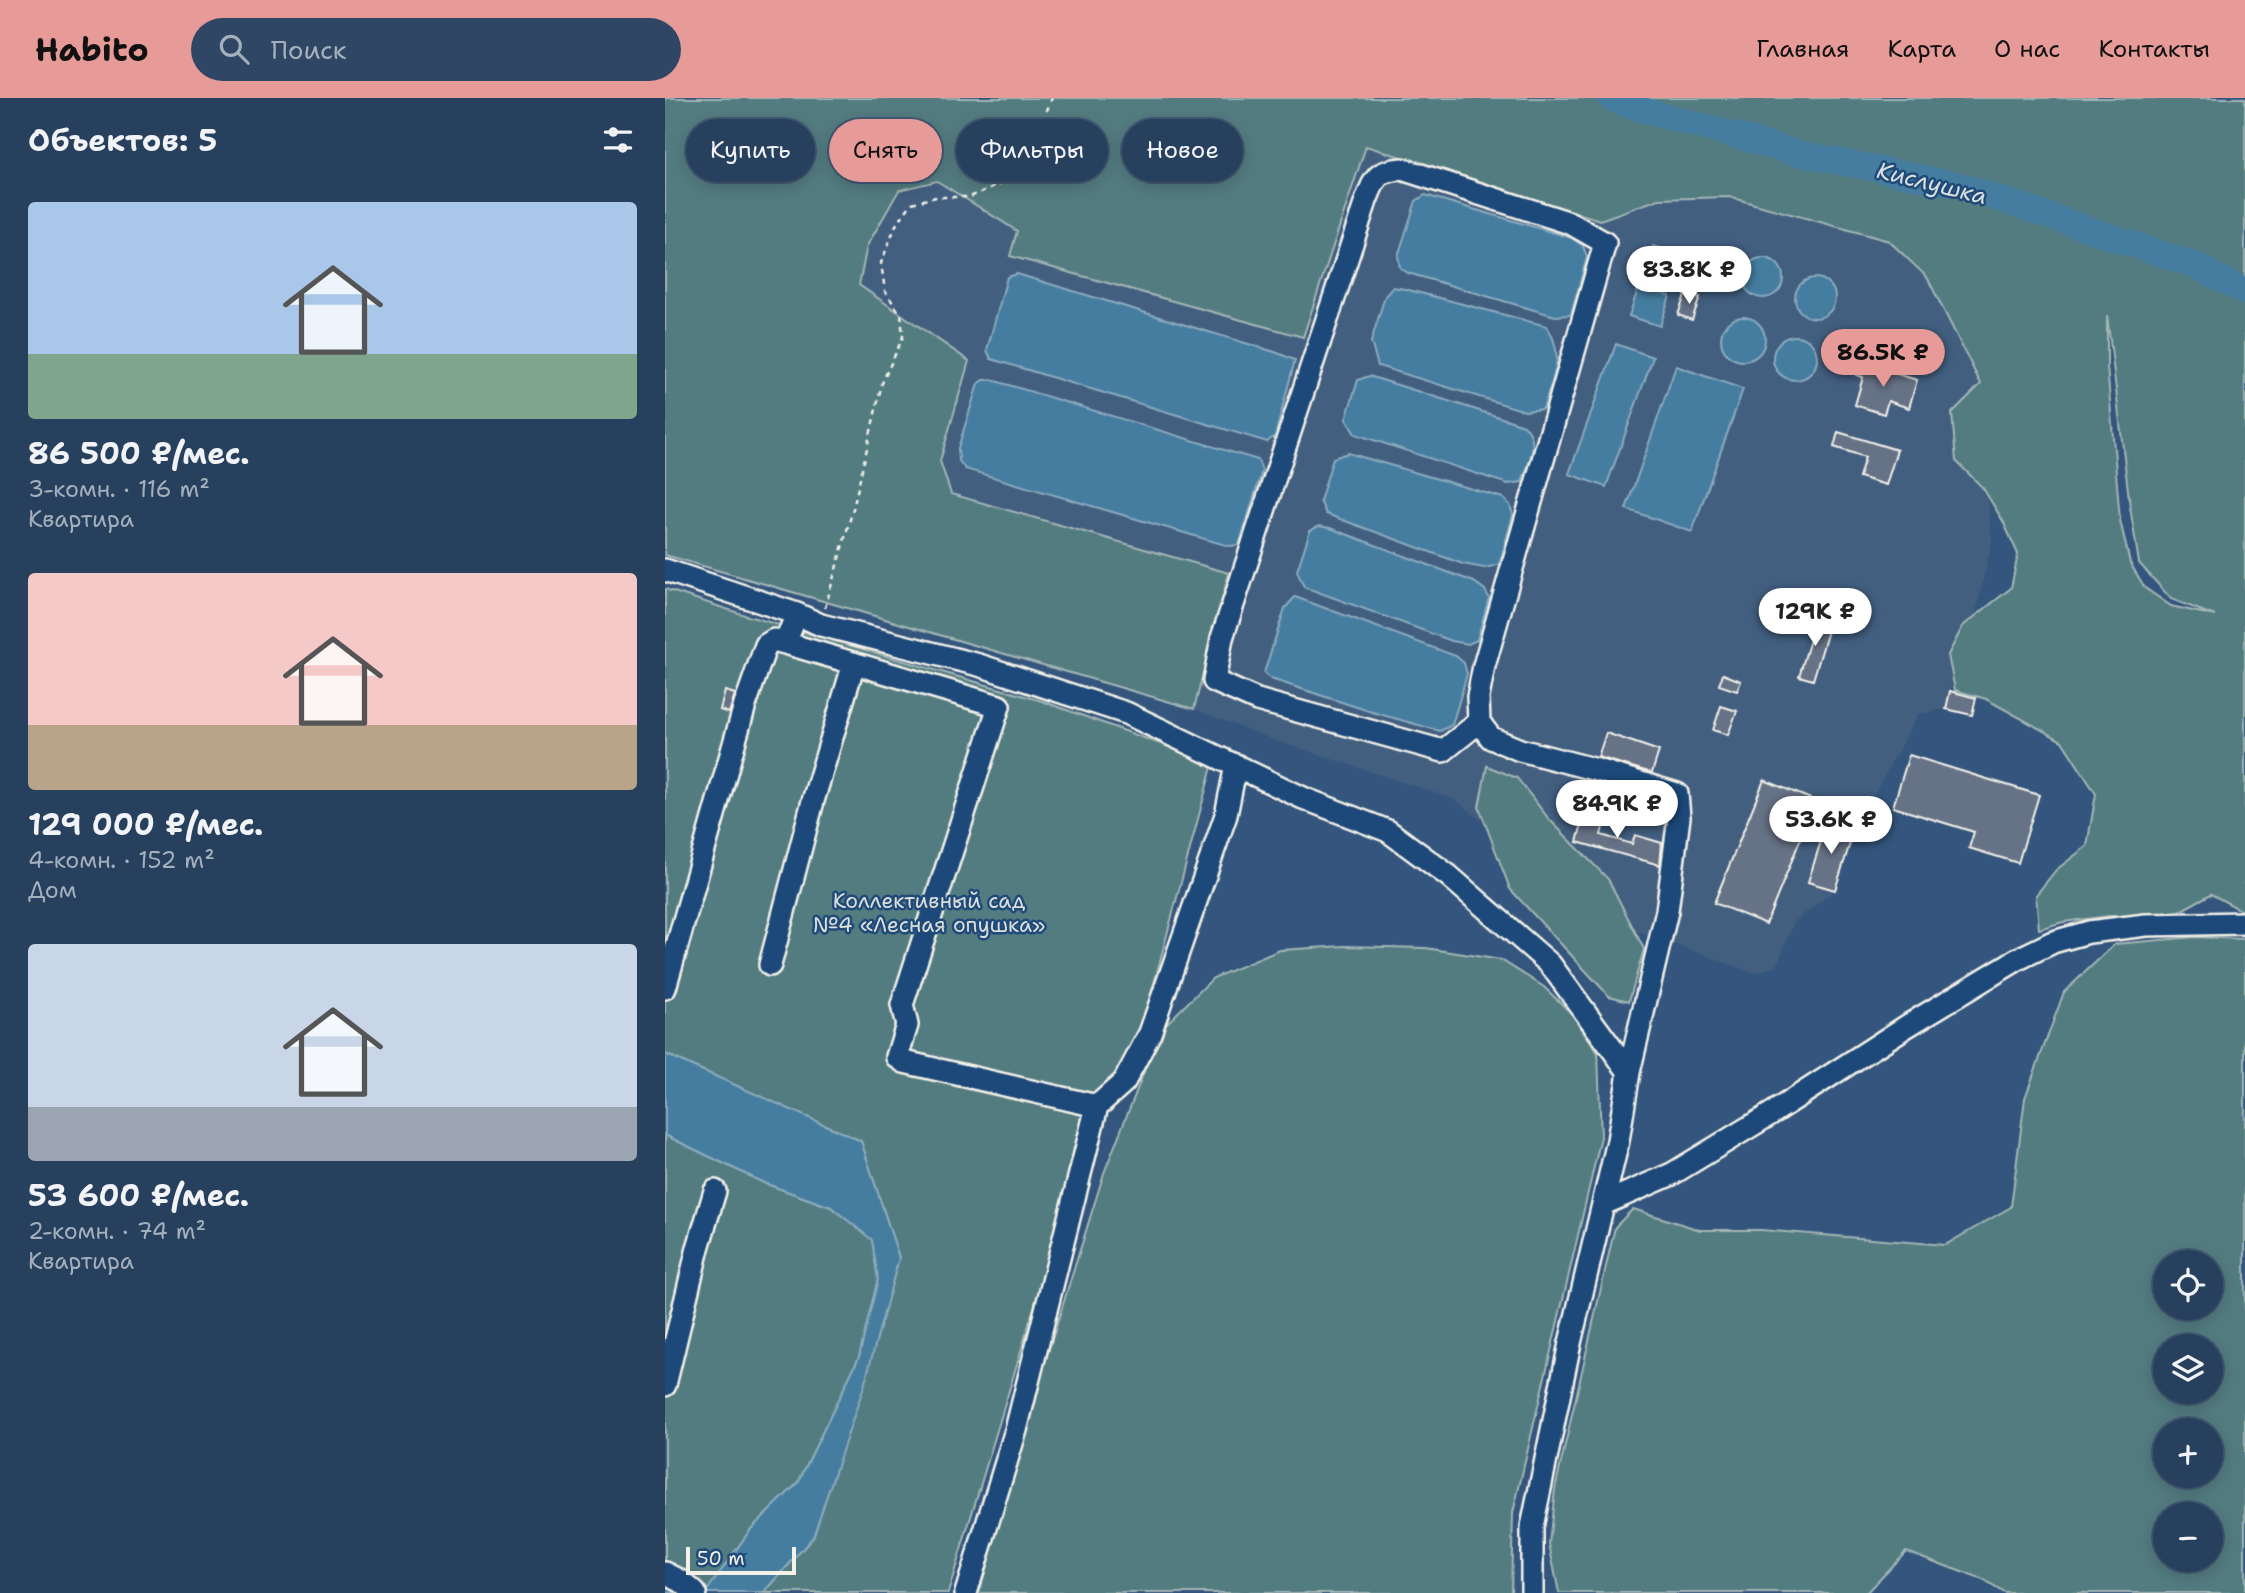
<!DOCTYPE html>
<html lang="ru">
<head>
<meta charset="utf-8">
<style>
  :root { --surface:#27405e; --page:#2f4764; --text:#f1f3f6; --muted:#a4afbc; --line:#435973; --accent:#e69b98 }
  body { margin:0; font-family:"Shantell Sans",sans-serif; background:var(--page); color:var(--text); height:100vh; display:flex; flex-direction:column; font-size:26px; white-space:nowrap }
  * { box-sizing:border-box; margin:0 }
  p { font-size:23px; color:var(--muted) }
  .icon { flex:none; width:38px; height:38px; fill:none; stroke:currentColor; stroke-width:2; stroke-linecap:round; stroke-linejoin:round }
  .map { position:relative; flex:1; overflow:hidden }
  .drawer { display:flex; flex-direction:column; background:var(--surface); width:665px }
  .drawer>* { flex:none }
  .hud { position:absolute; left:21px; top:21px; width:665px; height:63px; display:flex; gap:14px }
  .controls { position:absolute; left:1488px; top:1152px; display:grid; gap:14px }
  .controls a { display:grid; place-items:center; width:70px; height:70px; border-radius:50%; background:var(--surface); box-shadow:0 4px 18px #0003,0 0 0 2px var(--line); font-size:35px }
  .scale { position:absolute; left:21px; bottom:18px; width:110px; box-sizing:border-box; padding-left:7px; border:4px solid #f4f1e8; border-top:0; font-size:19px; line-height:24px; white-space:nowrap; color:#f4f1e8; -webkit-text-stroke:5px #1f4a7a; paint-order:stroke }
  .price { position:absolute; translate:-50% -60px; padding:0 16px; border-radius:24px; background:#fff; color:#222; font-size:23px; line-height:46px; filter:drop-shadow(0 2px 4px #0008) }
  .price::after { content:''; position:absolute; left:50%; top:42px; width:21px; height:16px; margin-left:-10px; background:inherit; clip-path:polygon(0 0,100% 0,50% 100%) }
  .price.on { background:var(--accent); color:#111 }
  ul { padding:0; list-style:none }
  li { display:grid; align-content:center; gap:14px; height:371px; padding:0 28px }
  li span { display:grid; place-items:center; height:217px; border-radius:7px; color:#555 }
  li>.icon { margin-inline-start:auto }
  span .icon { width:126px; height:126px; fill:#fffc; stroke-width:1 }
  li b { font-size:30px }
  h2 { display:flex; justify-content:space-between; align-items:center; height:84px; padding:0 28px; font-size:30px }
  .chip { padding:0 24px; border-radius:32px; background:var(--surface); box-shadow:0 4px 18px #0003,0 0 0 2px var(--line); font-size:24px; line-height:63px }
  .chip.on { background:var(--accent); color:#111 }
  header { display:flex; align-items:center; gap:42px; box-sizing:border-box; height:98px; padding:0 35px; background:var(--accent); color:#111 }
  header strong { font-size:33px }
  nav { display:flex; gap:38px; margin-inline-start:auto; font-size:24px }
  .search { width:490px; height:63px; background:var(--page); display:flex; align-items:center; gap:18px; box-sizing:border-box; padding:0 24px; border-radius:38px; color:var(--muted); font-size:26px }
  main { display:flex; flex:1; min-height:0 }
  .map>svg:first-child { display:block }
  .built { fill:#435e80 }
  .green { fill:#537b81; stroke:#a4b6b4; stroke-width:2; fill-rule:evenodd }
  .water { fill:#457da0; stroke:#8babbd; stroke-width:2 }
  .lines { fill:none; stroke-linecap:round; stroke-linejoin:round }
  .river { stroke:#457da0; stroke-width:26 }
  .building { fill:#667286; stroke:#f4f1e8; stroke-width:2 }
  .minor-casing { stroke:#f4f1e8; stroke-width:26 }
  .path { stroke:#f4f1e8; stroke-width:2.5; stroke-dasharray:5 5; stroke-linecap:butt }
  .minor { stroke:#1f4a7a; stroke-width:21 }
  .labels { text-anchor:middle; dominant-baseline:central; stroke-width:5; stroke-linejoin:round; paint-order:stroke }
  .park-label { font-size:21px; fill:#dcdfd9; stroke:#1f4a7a }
  .water-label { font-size:23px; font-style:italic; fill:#dae0dd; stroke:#1f4a7a }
</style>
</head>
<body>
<header>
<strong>Habito</strong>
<div class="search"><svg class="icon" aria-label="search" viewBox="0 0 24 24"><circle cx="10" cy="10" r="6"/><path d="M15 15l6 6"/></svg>Поиск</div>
<nav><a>Главная</a><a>Карта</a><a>О нас</a><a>Контакты</a></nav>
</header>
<main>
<section class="drawer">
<h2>Объектов: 5<svg class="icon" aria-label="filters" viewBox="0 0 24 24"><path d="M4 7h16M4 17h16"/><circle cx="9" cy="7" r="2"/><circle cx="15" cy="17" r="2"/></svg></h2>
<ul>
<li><span style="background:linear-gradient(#a9c7e8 70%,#7fa58c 0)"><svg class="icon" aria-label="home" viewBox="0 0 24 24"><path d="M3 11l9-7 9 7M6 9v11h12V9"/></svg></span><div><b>86 500 ₽/мес.</b><p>3-комн. · 116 m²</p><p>Квартира</p></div></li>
<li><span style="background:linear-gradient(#f6c9c9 70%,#b9a48a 0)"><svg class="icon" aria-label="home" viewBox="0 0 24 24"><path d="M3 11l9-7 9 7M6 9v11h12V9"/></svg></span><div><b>129 000 ₽/мес.</b><p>4-комн. · 152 m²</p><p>Дом</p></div></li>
<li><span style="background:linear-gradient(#c9d6e8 75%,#9aa5b1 0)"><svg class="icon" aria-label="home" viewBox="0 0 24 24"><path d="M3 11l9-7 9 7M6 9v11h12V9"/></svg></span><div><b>53 600 ₽/мес.</b><p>2-комн. · 74 m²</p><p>Квартира</p></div></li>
</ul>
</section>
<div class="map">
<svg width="1580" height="1495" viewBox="0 0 1580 1495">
  <rect width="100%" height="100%" fill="#34567e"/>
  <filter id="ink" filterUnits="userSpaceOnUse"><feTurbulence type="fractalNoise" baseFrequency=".0143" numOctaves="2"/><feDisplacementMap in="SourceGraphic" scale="14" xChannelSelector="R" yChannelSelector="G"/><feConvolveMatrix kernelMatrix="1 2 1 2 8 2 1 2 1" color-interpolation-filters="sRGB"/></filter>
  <g filter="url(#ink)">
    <!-- built -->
    <path class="built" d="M 700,48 L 935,122 L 994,101 L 1064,99 L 1224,143 L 1262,179 L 1316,286 L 1316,328 L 1327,444 L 1304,543 L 1285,593 L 1281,611 L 1253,616 L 1189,733 L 1170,792 L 1129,824 L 1112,868 L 1090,875 L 944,823 L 789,701 L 609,642 L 529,611 L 564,475 L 286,396 L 275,363 L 304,263 L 193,188 L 202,148 L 234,92 L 272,83 L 352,133 L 345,158 L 638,239 Z"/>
    <!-- green -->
    <path class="green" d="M 0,0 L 1580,0 L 1580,833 L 1576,831 L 1576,812 L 1546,796 L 1517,812 L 1488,817 L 1444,818 L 1398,824 L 1374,831 L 1371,797 L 1391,772 L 1422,748 L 1431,696 L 1397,643 L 1321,601 L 1290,592 L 1283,557 L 1298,528 L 1346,490 L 1353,456 L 1338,423 L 1318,390 L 1291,363 L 1287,315 L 1316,286 L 1262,179 L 1224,143 L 1064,99 L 994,101 L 935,122 L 701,48 L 638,239 L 345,158 L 352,133 L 272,83 L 234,92 L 202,148 L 194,187 L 304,263 L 275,363 L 286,396 L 564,475 L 529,611 L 0,457 ZM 1442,217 L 1465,409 L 1474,465 L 1506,501 L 1550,518 L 1506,508 L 1480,490 L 1465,465 L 1455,422 L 1442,268 Z
      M 0,491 L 83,518 L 377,603 L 548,665 L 473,945 L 446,1014 L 423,1011 L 404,1068 L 411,1070 L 283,1495 L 99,1495 L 148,1439 L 234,1160 L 196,1043 L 0,956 Z
      M 822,668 L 852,680 L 884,721 L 943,781 L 979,851 L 964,903 L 944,898 L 845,791 L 814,709 Z
      M 1530,839 L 1580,841 L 1580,1495 L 1339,1495 L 1318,1482 L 1241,1453 L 1201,1495 L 894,1495 L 884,1446 L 890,1391 L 950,1129 L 968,1111 L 1035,1132 L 1096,1132 L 1280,1147 L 1346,1109 L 1360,1000 L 1399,894 L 1450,846 ZM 1500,1164 L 1545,1164 L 1545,1209 L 1500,1209 ZM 1500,1248 L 1545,1248 L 1545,1293 L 1500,1293 ZM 1500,1332 L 1545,1332 L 1545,1377 L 1500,1377 ZM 1500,1416 L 1545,1416 L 1545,1461 L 1500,1461 Z
      M 680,848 L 761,850 L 836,862 L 879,889 L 907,916 L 933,955 L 936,1039 L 848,1415 L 846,1495 L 308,1495 L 439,1075 L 496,931 L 548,880 L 615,852 Z
      M 0,1037 L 99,1085 L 166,1109 L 207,1141 L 213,1181 L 194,1259 L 133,1385 L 86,1431 L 41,1495 L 0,1495 Z"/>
    <!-- water -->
    <path class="water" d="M 760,97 L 907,140 L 918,148 L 922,159 L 906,217 L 890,218 L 743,175 L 735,170 L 733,158 L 751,103 Z
      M 988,148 L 1019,158 L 1009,188 L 978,177 Z
      M1078 180a20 20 0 1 1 40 0a20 20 0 1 1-40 0Z
      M 352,176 L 610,254 L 630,262 L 610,338 L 602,344 L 326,261 L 322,252 L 342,179 Z
      M1130 200a20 20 0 1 1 40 0a20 20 0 1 1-40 0Z
      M 974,188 L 1005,198 L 995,228 L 964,218 Z
      M 728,189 L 740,191 L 882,228 C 901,260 888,278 878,311 L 860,313 L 713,268 L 706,244 L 720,198 Z
      M1056 241a22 22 0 1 1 44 0a22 22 0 1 1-44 0Z
      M1108 260a22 22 0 1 1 44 0a22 22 0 1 1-44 0Z
      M 951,246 L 988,259 L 941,389 L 904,376 Z
      M 1011,268 L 1078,291 L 1027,434 L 961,411 Z
      M 704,278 L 859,327 C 876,344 863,364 857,384 L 843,386 L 690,336 L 681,321 L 693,282 Z
      M 319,282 L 327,282 L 593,362 L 597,373 L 574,447 L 564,448 L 300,371 L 294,363 L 293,350 L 313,286 Z
      M 683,355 L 838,400 L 845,407 L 848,417 L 834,467 L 819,470 L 798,466 L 661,416 L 655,403 L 668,360 Z
      M 654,428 L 665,430 L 809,484 L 820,492 L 824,500 L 812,542 L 803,546 L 787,543 L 639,489 L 632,473 L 645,433 Z
      M 630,499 L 791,558 L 799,565 L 802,576 L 787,627 L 775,633 L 707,614 L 606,581 L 599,575 L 620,510 Z
      M 0,956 L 196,1043 L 234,1160 L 199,1288 L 148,1439 L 99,1495 L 0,1495 L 0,1480 L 30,1482 L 41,1494 L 86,1431 L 133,1385 L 194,1259 L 213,1181 L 207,1142 L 166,1109 L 99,1085 L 0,1037 Z"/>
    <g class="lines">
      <!-- river -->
      <path class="river" d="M 946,0 L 971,10 L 1132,55 L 1294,87 L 1532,168 L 1580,194"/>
    </g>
    <!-- building -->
    <path class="building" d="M 1021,194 L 1035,199 L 1027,222 L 1013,217 Z
      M 1195,265 L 1252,282 L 1244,310 L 1223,303 L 1219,316 L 1190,307 L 1198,279 L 1191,277 Z
      M 1173,334 L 1232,352 L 1221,387 L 1194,379 L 1200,359 L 1169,349 Z
      M 1152,519 L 1166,523 L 1148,582 L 1134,578 Z
      M 1058,576 L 1076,583 L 1072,593 L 1054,587 Z
      M 60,593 L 70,596 L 64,615 L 55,612 Z
      M 1285,593 L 1311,600 L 1307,617 L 1281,611 Z
      M 1056,608 L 1072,613 L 1063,637 L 1048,632 Z
      M 941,635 L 994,653 L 987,675 L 933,659 Z
      M 1244,657 L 1374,697 L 1353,765 L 1304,750 L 1309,734 L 1228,709 Z
      M 1099,682 L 1151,703 L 1101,826 L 1049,805 Z
      M 921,711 L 941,717 L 936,737 L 967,746 L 970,737 L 997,745 L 995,767 L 912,744 Z
      M 1162,724 L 1189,733 L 1170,792 L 1143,784 Z"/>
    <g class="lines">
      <defs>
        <path id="minor" d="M 0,472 L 132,516 L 156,527 L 314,567 L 461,615 L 638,700 L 723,733 L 784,778 L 885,866 L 964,974
          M 120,545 L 334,608 L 237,907 L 242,927 L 232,959 L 239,964 L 432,1008 L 351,1332 L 301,1495
          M 814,624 L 778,653 L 592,602 L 549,583 L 557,540 L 701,103 C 710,80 711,73 737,71 L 905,125 L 940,145 L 819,568 L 813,599 L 814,624 L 826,640 L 855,652 L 936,673 L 1012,696 L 1014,719 L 1002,813 L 964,974 L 953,1043 L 905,1245 L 867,1429 L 867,1495
          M 105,867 L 148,703 L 189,565
          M 0,890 L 80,607 L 101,547 L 109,542 L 120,545 L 132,516
          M 432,1008 L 459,984 L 485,935 L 561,717 L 571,667
          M 938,1106 L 1007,1076 L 1109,1014 L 1242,928 L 1353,861 L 1388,844 L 1424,834 L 1481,827 L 1580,825
          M 0,1287 L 33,1150 L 50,1093
          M 0,1475 L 16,1483 L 30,1495"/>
      </defs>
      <!-- minor casing -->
      <use href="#minor" class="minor-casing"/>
      <!-- path -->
      <path class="path" d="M 160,510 L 188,411 L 217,285 L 238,239 L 236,217 L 220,193 L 216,165 L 231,127 L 247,105 L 271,99 L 305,99 L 343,82 L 366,51 L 387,0"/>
      <!-- minor -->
      <use href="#minor" class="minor"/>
    </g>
  </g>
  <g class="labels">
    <!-- park labels -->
    <g class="park-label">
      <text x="264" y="803">Коллективный сад<tspan x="264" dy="24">№4 «Лесная опушка»</tspan></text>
    </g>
    <!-- water labels -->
    <g class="water-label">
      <text transform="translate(1267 85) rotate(14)">Кислушка</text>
    </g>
  </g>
</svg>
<div class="controls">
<a><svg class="icon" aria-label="locate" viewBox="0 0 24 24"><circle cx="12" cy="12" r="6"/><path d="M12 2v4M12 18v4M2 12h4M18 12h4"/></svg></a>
<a><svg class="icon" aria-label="layers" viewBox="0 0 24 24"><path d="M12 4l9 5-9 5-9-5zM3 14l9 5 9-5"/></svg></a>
<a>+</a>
<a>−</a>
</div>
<div class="scale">50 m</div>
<b class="price" style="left:1024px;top:208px">83.8K ₽</b>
<b class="price on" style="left:1218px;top:291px">86.5K ₽</b>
<b class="price" style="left:1150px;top:550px">129K ₽</b>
<b class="price" style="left:952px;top:742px">84.9K ₽</b>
<b class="price" style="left:1166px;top:758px">53.6K ₽</b>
<div class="hud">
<a class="chip">Купить</a>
<a class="chip on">Снять</a>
<a class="chip">Фильтры</a>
<a class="chip">Новое</a>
</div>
</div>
</main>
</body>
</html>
